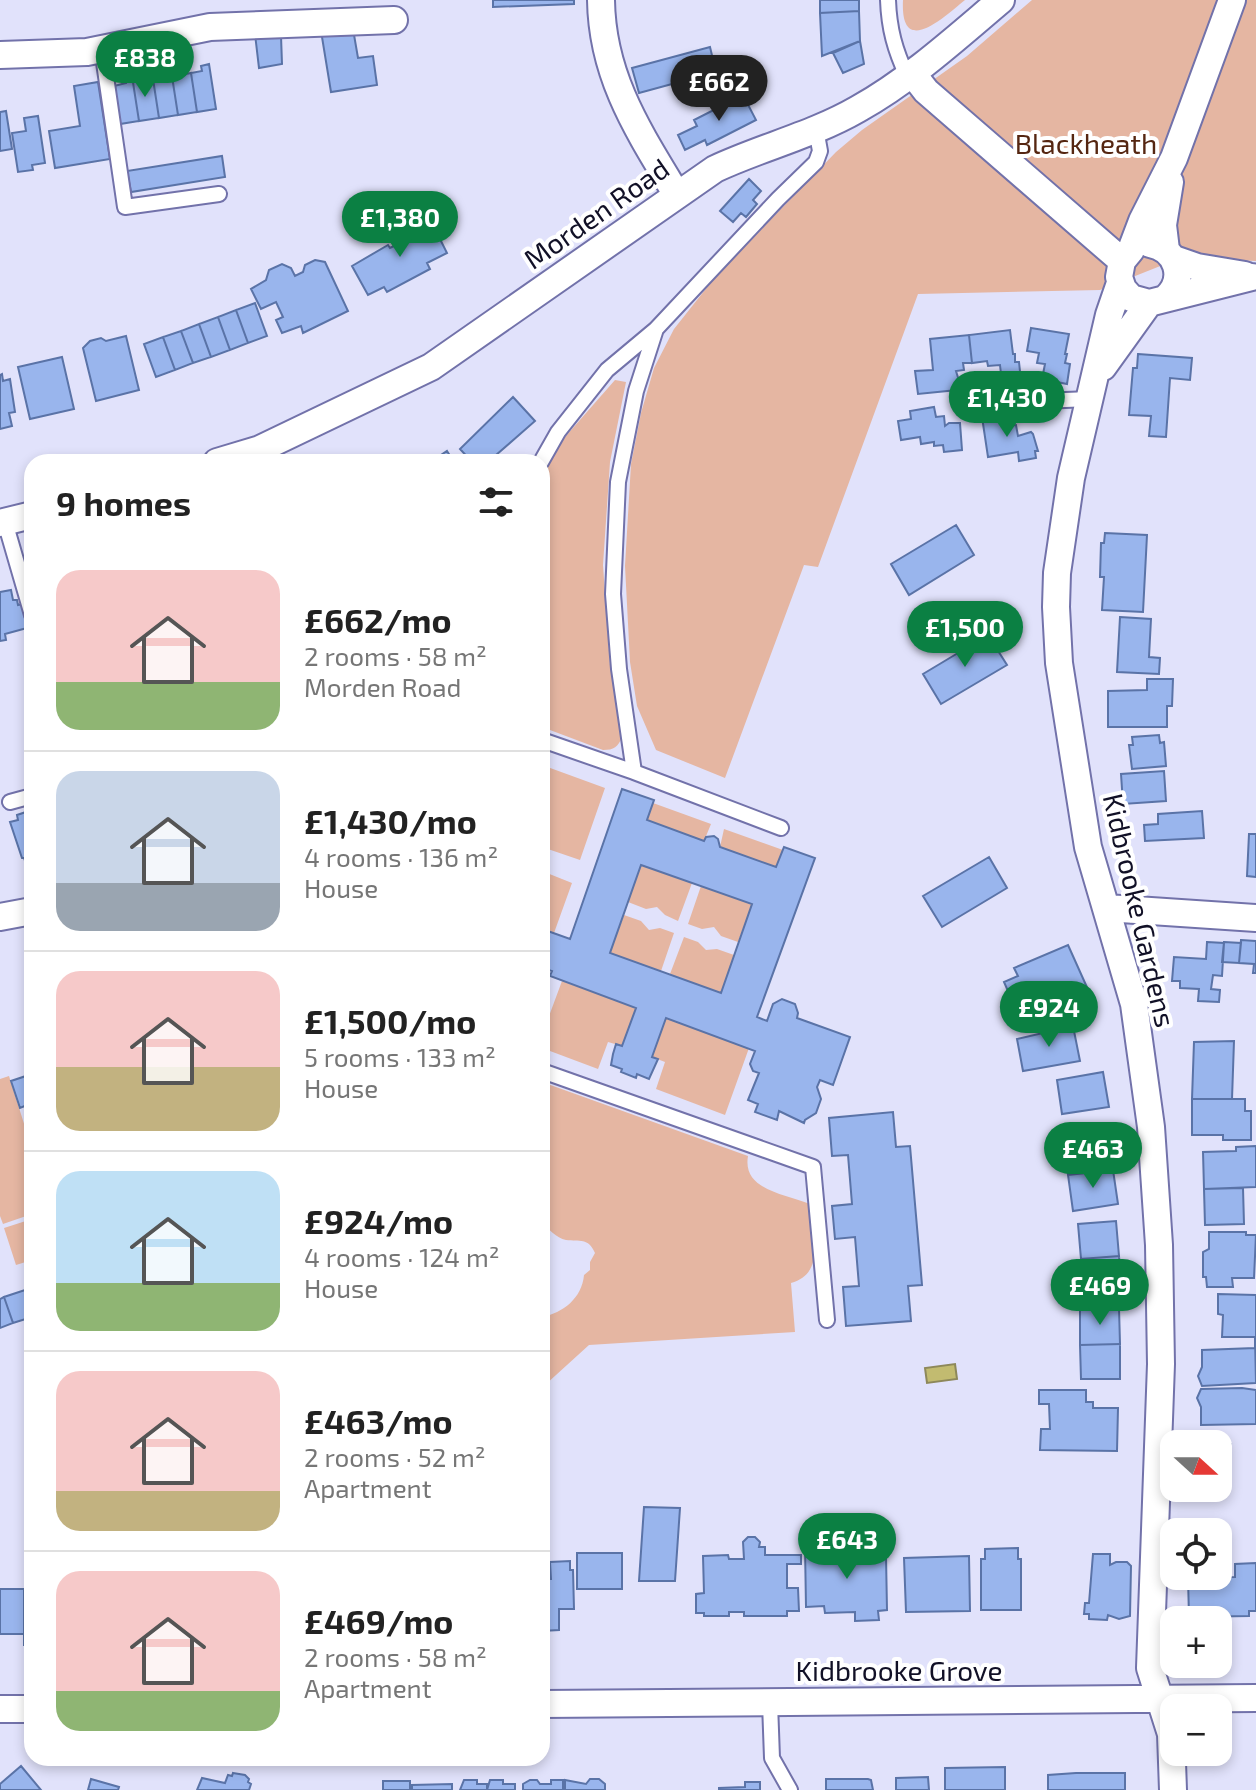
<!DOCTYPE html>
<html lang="en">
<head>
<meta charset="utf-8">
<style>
  :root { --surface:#fff; --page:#f2f2f2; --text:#222; --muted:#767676; --line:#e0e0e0; --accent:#0b8043 }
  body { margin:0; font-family:"Exo 2",sans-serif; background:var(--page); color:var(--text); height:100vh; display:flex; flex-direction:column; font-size:30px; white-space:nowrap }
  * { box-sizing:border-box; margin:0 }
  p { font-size:26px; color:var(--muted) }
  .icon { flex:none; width:44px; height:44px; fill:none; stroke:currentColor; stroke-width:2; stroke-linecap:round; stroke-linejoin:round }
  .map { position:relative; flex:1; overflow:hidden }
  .details { position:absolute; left:24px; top:454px; width:526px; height:1312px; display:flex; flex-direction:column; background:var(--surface); border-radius:24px; box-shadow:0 4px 12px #0003 }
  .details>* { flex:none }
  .needle { width:52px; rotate:111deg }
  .controls { position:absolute; left:1160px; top:1430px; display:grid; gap:16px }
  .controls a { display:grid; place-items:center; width:72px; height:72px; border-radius:16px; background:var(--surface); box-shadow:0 4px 12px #0003; font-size:40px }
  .price { position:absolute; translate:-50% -68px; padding:0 18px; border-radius:28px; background:var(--accent); color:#fff; font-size:26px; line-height:52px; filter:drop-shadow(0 2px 4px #0008) }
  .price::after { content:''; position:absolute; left:50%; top:48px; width:24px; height:18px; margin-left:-12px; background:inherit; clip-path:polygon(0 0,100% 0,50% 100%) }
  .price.selected { background:#222; color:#fff }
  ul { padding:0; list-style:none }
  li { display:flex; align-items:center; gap:24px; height:200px; padding:0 32px }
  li+li { border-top:2px solid var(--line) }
  li span { display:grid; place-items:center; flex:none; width:224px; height:160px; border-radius:24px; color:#555 }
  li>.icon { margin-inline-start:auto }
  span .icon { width:96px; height:96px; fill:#fffc; stroke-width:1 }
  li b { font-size:34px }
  h2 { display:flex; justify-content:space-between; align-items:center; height:96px; padding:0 32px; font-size:34px }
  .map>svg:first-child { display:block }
  .green { fill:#e5b6a2 }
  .water { fill:#c2bb70; stroke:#8d885a; stroke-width:2 }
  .building { fill:#99b5ed; stroke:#5a73a7; stroke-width:2; fill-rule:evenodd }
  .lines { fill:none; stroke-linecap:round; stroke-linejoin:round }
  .service-casing { stroke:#7272aa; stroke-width:18 }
  .minor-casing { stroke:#7272aa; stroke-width:30 }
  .service { stroke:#fff; stroke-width:14 }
  .minor { stroke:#fff; stroke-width:26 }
  .labels { text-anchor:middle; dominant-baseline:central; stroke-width:8; stroke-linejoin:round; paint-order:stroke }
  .park-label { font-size:28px; fill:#552611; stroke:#fff }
  .street-label { font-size:28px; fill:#111026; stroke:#fff }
</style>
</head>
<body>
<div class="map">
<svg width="1256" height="1790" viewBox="0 0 1256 1790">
  <rect width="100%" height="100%" fill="#e1e2fb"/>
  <!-- green -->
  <path class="green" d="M 903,0 L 965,0 C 944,17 900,59 903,0 Z
    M 1032,0 L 1256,0 L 1256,261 L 1215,259 L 1193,253 L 1100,290 L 918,294 L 818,567 L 804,565 L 725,778 L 656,750 L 637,706 L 630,662 L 625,566 L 631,464 L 641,413 L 654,368 L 674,329 L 716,276 L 836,152 L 862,130 L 967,56 Z
    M 615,380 L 626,382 L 610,462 L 603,565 L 610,665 L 622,737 C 618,747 614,750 603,750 L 542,727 L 542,475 L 565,437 Z
    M 542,765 L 605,788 L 580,860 L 542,847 Z
    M 653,803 L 711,824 L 704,841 L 647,820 Z
    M 724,829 L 783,850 L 776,867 L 720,847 Z
    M 641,865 L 692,883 L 678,921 L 665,915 L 657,907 L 646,909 L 628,902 Z
    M 542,871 L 572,883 L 554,933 L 542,929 Z
    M 701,886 L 752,904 L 738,942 L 721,936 L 714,927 L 702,929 L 688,924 Z
    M 624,915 L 641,921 L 649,930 L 660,928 L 674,933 L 661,971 L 610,953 Z
    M 684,937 L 698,942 L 706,950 L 717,949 L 734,955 L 721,993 L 670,974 Z
    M 562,981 L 636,1008 L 622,1046 L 608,1042 L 598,1069 L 542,1048 L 542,1035 Z
    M 666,1018 L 749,1048 L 725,1115 L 656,1089 L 665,1062 L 652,1057 Z
    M 9,1076 L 32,1149 L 32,1214 L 3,1224 L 0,1216 L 0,1079 Z
    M 542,1082 L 748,1156 C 742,1190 785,1194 810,1204 C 812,1232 827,1273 791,1283 L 795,1332 L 589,1345 L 545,1385 L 542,1390 L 542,1317 C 563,1313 582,1298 584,1275 L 590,1270 L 590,1262 L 595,1253 C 588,1237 580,1242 566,1240 C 556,1238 549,1229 542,1223 Z
    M 32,1219 L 32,1260 L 16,1265 L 4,1228 Z"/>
  <!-- water -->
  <path class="water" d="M 955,1364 L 957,1379 L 927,1383 L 925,1368 Z"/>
  <!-- building -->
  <path class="building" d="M 493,0 L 574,0 L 574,4 L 493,7 Z
    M 820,0 L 859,0 L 859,11 L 820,13 Z
    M 859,11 L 860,41 L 822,56 L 820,13 Z
    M 353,29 L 358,58 L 373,56 L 377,85 L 331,92 L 321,31 Z
    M 255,34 L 281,36 L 282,64 L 259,68 Z
    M 860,41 L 864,64 L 843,73 L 833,53 Z
    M 710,47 L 716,72 L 639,93 L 632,68 Z
    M 209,64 L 216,109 L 197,112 L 191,73 L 202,71 L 201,66 Z
    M 179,69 L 180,75 L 191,73 L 197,112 L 178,115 L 171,70 Z
    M 171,70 L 178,115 L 159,118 L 153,79 L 163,78 L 162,72 Z
    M 141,75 L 142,81 L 153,79 L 159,118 L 139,121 L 132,76 Z
    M 132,76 L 139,121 L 120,124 L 114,86 L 126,83 L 125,78 Z
    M 98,82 L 110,159 L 55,168 L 49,131 L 80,126 L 74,86 Z
    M 743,95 L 756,120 L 707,145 L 705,140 L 685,150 L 678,135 L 697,126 L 694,120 Z
    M 6,111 L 12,149 L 0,151 L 0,112 Z
    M 38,116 L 45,163 L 32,165 L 33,170 L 18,172 L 12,133 L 26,131 L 24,118 Z
    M 222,156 L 225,177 L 131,192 L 127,171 Z
    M 749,179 L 761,191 L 753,200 L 757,204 L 746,217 L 741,213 L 733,222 L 720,211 Z
    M 432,223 L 447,253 L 427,263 L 430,269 L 387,292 L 384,287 L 368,295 L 352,266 L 388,245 L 390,248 L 394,246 L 388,235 L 405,226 L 410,235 Z
    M 315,260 L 325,262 L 348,311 L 303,333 L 301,326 L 282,333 L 276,320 L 283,317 L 276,302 L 261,309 L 251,289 L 266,280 L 269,270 L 282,264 L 291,268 L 295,276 L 303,272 L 305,265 Z
    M 255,303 L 267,336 L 248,343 L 236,310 Z
    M 236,310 L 248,343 L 230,350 L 218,317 Z
    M 218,317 L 230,350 L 211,357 L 199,324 Z
    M 199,324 L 211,357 L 193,363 L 181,331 Z
    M 1031,328 L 1069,334 L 1065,354 L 1067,354 L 1065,363 L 1070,364 L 1067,384 L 1042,379 L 1045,364 L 1037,363 L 1039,353 L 1027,351 Z
    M 1010,330 L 1013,354 L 1015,354 L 1015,362 L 1019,362 L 1021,381 L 1020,384 L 1012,385 L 1011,381 L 1001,382 L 998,380 L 997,374 L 1001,374 L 1000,365 L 988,366 L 987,361 L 972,363 L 969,335 Z
    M 181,331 L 193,363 L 175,370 L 163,337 Z
    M 969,335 L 972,363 L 963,363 L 964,370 L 956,371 L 960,384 L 956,384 L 957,390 L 918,394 L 915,371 L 933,370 L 930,339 Z
    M 126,336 L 139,390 L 96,401 L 83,348 L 90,341 L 101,338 L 106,341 Z
    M 163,337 L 175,370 L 156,377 L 144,344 Z
    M 1138,354 L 1192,358 L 1190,380 L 1170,378 L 1166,437 L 1149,436 L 1151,416 L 1129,415 L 1133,368 L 1137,368 Z
    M 62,357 L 74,409 L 30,419 L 18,367 Z
    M 2,374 L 3,381 L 10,379 L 15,412 L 9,413 L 12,426 L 0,429 L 0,375 Z
    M 513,397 L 535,421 L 488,462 L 472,462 L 460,449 Z
    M 934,407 L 936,417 L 944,416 L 945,426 L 949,423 L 960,423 L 962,450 L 944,452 L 943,445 L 934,446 L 934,442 L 921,444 L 920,437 L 901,440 L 898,421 L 911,419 L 910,411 Z
    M 1006,413 L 1008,426 L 1016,425 L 1018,436 L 1031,432 L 1033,434 L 1038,451 L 1035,451 L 1036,458 L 1019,461 L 1018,452 L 988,457 L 982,417 Z
    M 447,451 L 454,462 L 437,462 L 435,459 Z
    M 956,525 L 974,555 L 909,595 L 891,564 Z
    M 1105,533 L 1147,535 L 1143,612 L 1102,610 L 1104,577 L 1100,577 L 1101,543 L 1104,543 Z
    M 11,590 L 13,600 L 17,600 L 18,605 L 23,604 L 27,628 L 5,634 L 6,640 L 0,641 L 0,592 Z
    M 1120,617 L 1151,619 L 1149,657 L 1160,658 L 1159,674 L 1117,672 Z
    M 988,635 L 1007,665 L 941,704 L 923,674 Z
    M 1147,679 L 1173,679 L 1172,706 L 1167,706 L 1167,727 L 1108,727 L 1108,691 L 1147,690 Z
    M 1159,735 L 1160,743 L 1164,742 L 1166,766 L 1132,769 L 1129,745 L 1133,745 L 1132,737 Z
    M 1164,771 L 1166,801 L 1123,804 L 1121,774 Z
    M 622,789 L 654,800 L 647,820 L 704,841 L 706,837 L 714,836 L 718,839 L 720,847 L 776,867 L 784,847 L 815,858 L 757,1017 L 767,1021 L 773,1004 L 782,999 L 795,1004 L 798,1013 L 797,1018 L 850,1037 L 833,1085 L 820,1080 L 817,1087 L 821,1099 L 816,1113 L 805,1120 L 804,1123 L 779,1111 L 777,1120 L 755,1112 L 758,1104 L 748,1100 L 759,1073 L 753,1071 L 750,1064 L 755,1051 L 666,1018 L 652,1057 L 658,1059 L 649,1079 L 637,1074 L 636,1078 L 621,1072 L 622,1069 L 611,1065 L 613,1054 L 616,1044 L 622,1046 L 636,1008 L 550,976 L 552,971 L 543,968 L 542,973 L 542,929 L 570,939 ZM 641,865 L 752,904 L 721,993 L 610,953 Z
    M 32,810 L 32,868 L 28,869 L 24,858 L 22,858 L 10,822 L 18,820 L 17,815 Z
    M 1202,811 L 1204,838 L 1145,841 L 1144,825 L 1158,824 L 1158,814 Z
    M 1249,834 L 1256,834 L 1256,877 L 1247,876 Z
    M 989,857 L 1007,888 L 942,927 L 923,896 Z
    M 1241,940 L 1256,941 L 1256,973 L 1253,973 L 1254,964 L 1239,963 Z
    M 1207,942 L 1224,943 L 1222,976 L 1213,975 L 1211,989 L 1220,990 L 1219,1002 L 1198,1001 L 1199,989 L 1180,988 L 1180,981 L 1172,981 L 1174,957 L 1206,959 Z
    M 1224,942 L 1241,943 L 1239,963 L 1222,962 Z
    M 1068,945 L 1090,994 L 1066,1004 L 1071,1017 L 1052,1025 L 1041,1028 L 1034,1016 L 1021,1021 L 1004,982 L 1018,976 L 1014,968 Z
    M 1073,1026 L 1080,1061 L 1023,1071 L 1017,1039 Z
    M 1234,1041 L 1232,1099 L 1192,1099 L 1194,1042 Z
    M 1103,1072 L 1109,1107 L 1062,1114 L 1057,1080 Z
    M 32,1074 L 32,1103 L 20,1108 L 11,1081 Z
    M 1192,1099 L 1245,1099 L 1245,1111 L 1251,1111 L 1251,1140 L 1223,1140 L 1223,1135 L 1192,1135 Z
    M 893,1112 L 896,1147 L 910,1146 L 922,1285 L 908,1286 L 911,1321 L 846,1326 L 843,1287 L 859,1286 L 855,1237 L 835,1239 L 832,1206 L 852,1204 L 848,1155 L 832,1156 L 829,1118 Z
    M 1108,1134 L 1113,1170 L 1068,1175 L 1063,1141 Z
    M 1256,1146 L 1256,1187 L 1204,1189 L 1203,1152 L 1236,1151 L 1236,1147 Z
    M 1113,1170 L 1118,1204 L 1073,1211 L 1068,1175 Z
    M 1243,1188 L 1244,1224 L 1205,1225 L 1204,1189 Z
    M 1116,1221 L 1119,1256 L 1081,1259 L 1078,1224 Z
    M 1209,1232 L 1246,1232 L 1246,1235 L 1256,1235 L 1254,1278 L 1232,1278 L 1233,1287 L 1207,1287 L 1206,1277 L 1203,1277 L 1203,1252 L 1209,1249 Z
    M 1119,1256 L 1122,1292 L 1083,1295 L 1081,1259 Z
    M 28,1289 L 32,1302 L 32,1317 L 13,1323 L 4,1297 Z
    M 1218,1294 L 1256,1295 L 1256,1337 L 1222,1337 L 1223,1315 L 1218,1314 Z
    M 4,1297 L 13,1323 L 0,1328 L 0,1299 Z
    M 1119,1308 L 1120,1344 L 1080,1345 L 1080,1309 Z
    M 1255,1338 L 1256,1383 L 1202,1386 L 1198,1376 L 1202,1367 L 1202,1350 L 1255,1348 Z
    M 1120,1344 L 1120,1379 L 1081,1379 L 1080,1345 Z
    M 1242,1388 L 1256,1390 L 1256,1424 L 1201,1425 L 1201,1407 L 1197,1398 L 1201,1389 Z
    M 1039,1390 L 1086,1390 L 1086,1402 L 1093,1402 L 1093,1408 L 1118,1408 L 1117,1451 L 1040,1450 L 1041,1429 L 1050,1429 L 1049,1404 L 1039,1404 Z
    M 1201,1443 L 1231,1444 L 1229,1473 L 1218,1472 L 1218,1444 Z
    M 644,1507 L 680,1508 L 675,1581 L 639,1581 Z
    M 748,1537 L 755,1537 L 760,1542 L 759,1547 L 765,1547 L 765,1555 L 801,1555 L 801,1564 L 787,1564 L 787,1588 L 798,1588 L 799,1611 L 787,1611 L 787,1616 L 744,1616 L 744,1612 L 729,1612 L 729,1616 L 704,1616 L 704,1613 L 696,1613 L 696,1594 L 704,1593 L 703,1556 L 728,1555 L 729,1559 L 744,1559 L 743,1542 Z
    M 855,1545 L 876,1545 L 876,1556 L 886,1556 L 887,1610 L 878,1611 L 879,1620 L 855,1621 L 855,1612 L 825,1613 L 824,1606 L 806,1607 L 805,1547 L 826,1546 L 826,1550 L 856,1549 Z
    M 1018,1548 L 1018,1559 L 1021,1559 L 1021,1610 L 981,1610 L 981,1559 L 985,1559 L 985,1549 Z
    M 577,1553 L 622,1553 L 622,1589 L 577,1589 Z
    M 1093,1554 L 1110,1554 L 1110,1565 L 1116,1562 L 1127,1562 L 1131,1566 L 1130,1616 L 1119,1619 L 1108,1615 L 1107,1620 L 1089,1619 L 1089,1614 L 1084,1614 L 1085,1603 L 1089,1603 Z
    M 969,1556 L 970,1611 L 906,1612 L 904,1558 Z
    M 570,1561 L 570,1570 L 573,1570 L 574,1609 L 559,1609 L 559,1630 L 542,1631 L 542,1579 L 551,1579 L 550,1562 Z
    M 1256,1563 L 1256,1611 L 1249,1611 L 1249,1616 L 1189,1617 L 1188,1578 L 1235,1577 L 1235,1564 Z
    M 0,1589 L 24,1589 L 24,1634 L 0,1634 Z
    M 24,1609 L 32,1609 L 32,1645 L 24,1645 Z
    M 21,1766 L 41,1790 L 0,1790 L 0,1784 Z
    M 1005,1767 L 1005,1790 L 945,1790 L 945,1768 Z
    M 233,1773 L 245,1775 L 249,1779 L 248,1782 L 251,1784 L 249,1790 L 197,1790 L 202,1778 L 225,1783 L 228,1775 L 232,1776 Z
    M 1076,1773 L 1125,1773 L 1125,1790 L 1048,1790 L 1048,1775 Z
    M 928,1777 L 929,1790 L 896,1790 L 896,1778 Z
    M 91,1779 L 119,1787 L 118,1790 L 88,1790 Z
    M 590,1779 L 599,1779 L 605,1784 L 605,1790 L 565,1790 L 565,1780 L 586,1784 Z
    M 826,1779 L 868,1779 L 871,1780 L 873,1790 L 826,1790 Z
    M 464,1780 L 477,1780 L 477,1784 L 487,1784 L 487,1790 L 460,1790 Z
    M 490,1780 L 503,1780 L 503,1784 L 515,1784 L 515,1790 L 487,1790 Z
    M 530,1780 L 537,1780 L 540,1784 L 551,1784 L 551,1780 L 563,1780 L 563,1790 L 523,1790 L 523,1784 Z
    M 383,1781 L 410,1781 L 410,1790 L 383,1790 Z
    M 745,1782 L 760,1782 L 760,1790 L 719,1790 L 719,1788 L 745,1787 Z
    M 452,1784 L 452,1790 L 412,1790 L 412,1785 Z"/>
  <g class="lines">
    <defs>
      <path id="service" d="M 888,0 C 889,29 895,50 907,76
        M 102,49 L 125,207 L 219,194
        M 990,403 L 1090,399
        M 541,462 L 558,432 L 607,370 L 656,329
        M 5,522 L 32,615
        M 542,740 L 634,772
        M 10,802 L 32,796
        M 781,828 L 634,772 L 619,669 L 613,594 L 618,482 L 636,391 L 656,329 L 778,199 L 816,162 L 820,151 L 816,129
        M 542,1071 L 813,1167 L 827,1320
        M 770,1703 L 772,1758 L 790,1790"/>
      <path id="minor" d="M 601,0 C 602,77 639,132 677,195
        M 1232,0 L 1174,158 L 1142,221 L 1131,250 L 1122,261 L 1119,277 L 1123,289 L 1131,298 L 1149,303 L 1252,277
        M 0,55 L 87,52 L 210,27 L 394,20
        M 912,73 L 926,91 L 1122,261
        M 1150,244 C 1177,249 1187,279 1166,298
        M 1166,250 L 1163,225 L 1170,182
        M 1174,259 L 1197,267 L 1245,275
        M 1120,283 L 1109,315 L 1071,478 L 1057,573 L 1056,607 L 1059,663 L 1088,847 L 1134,1004 L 1151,1127 L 1159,1245 L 1161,1364 L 1150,1668 L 1171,1734 L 1173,1790
        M 1103,367 L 1149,303
        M 217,462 L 260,449 L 431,367 L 715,169 C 762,147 813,135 858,109 C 910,80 956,38 1001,0
        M 0,523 L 32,515
        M 1106,908 L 1256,918
        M 0,917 L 32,911
        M 542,1704 L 1256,1698
        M 0,1709 L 32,1709"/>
    </defs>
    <!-- service casing -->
    <use href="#service" class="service-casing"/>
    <!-- minor casing -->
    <use href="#minor" class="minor-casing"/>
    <!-- service -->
    <use href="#service" class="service"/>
    <!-- minor -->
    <use href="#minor" class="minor"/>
  </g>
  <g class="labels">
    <!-- park labels -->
    <g class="park-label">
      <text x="1086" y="143">Blackheath</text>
    </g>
    <!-- street labels -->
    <g class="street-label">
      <text transform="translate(596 213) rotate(-35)">Morden Road</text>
      <text transform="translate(1140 910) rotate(77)">Kidbrooke Gardens</text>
      <text x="899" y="1670">Kidbrooke Grove</text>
    </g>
  </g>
</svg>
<div class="controls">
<a><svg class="needle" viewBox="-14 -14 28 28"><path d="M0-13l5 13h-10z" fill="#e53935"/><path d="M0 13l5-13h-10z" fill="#767676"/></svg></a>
<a><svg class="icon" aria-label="locate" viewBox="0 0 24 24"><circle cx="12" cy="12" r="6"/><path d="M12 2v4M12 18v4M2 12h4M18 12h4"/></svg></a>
<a>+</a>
<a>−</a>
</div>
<b class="price" style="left:145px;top:99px">£838</b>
<b class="price selected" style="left:719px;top:123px">£662</b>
<b class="price" style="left:400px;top:259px">£1,380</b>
<b class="price" style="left:1007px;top:439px">£1,430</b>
<b class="price" style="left:965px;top:669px">£1,500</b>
<b class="price" style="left:1049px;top:1049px">£924</b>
<b class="price" style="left:1093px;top:1190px">£463</b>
<b class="price" style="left:1100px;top:1327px">£469</b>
<b class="price" style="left:847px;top:1581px">£643</b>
<section class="details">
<h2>9 homes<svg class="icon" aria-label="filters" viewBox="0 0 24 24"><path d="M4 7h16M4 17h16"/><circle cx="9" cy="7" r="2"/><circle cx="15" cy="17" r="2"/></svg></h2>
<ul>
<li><span style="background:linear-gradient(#f6c9c9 70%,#8fb573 0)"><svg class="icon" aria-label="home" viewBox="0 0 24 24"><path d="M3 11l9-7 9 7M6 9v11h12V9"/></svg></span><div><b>£662/mo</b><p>2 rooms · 58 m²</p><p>Morden Road</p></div></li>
<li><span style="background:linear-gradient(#c9d6e8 70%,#9aa5b1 0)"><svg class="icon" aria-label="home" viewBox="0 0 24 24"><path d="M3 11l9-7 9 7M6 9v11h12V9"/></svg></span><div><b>£1,430/mo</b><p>4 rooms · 136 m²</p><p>House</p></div></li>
<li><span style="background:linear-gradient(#f6c9c9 60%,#c2b280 0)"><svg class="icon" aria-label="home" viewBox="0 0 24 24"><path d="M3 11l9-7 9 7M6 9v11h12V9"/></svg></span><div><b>£1,500/mo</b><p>5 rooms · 133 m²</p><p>House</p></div></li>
<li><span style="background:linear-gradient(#bfe0f5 70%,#8fb573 0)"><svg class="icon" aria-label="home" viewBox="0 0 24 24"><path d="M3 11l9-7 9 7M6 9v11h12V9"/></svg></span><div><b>£924/mo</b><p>4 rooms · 124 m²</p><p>House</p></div></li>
<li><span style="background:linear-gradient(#f6c9c9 75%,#c2b280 0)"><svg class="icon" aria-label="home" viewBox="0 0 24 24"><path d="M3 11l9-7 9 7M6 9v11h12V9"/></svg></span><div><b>£463/mo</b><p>2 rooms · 52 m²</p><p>Apartment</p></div></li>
<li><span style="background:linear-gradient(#f6c9c9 75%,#8fb573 0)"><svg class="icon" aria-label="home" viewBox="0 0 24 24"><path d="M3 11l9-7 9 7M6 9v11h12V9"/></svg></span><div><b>£469/mo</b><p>2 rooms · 58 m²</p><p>Apartment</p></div></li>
</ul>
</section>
</div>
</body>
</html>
